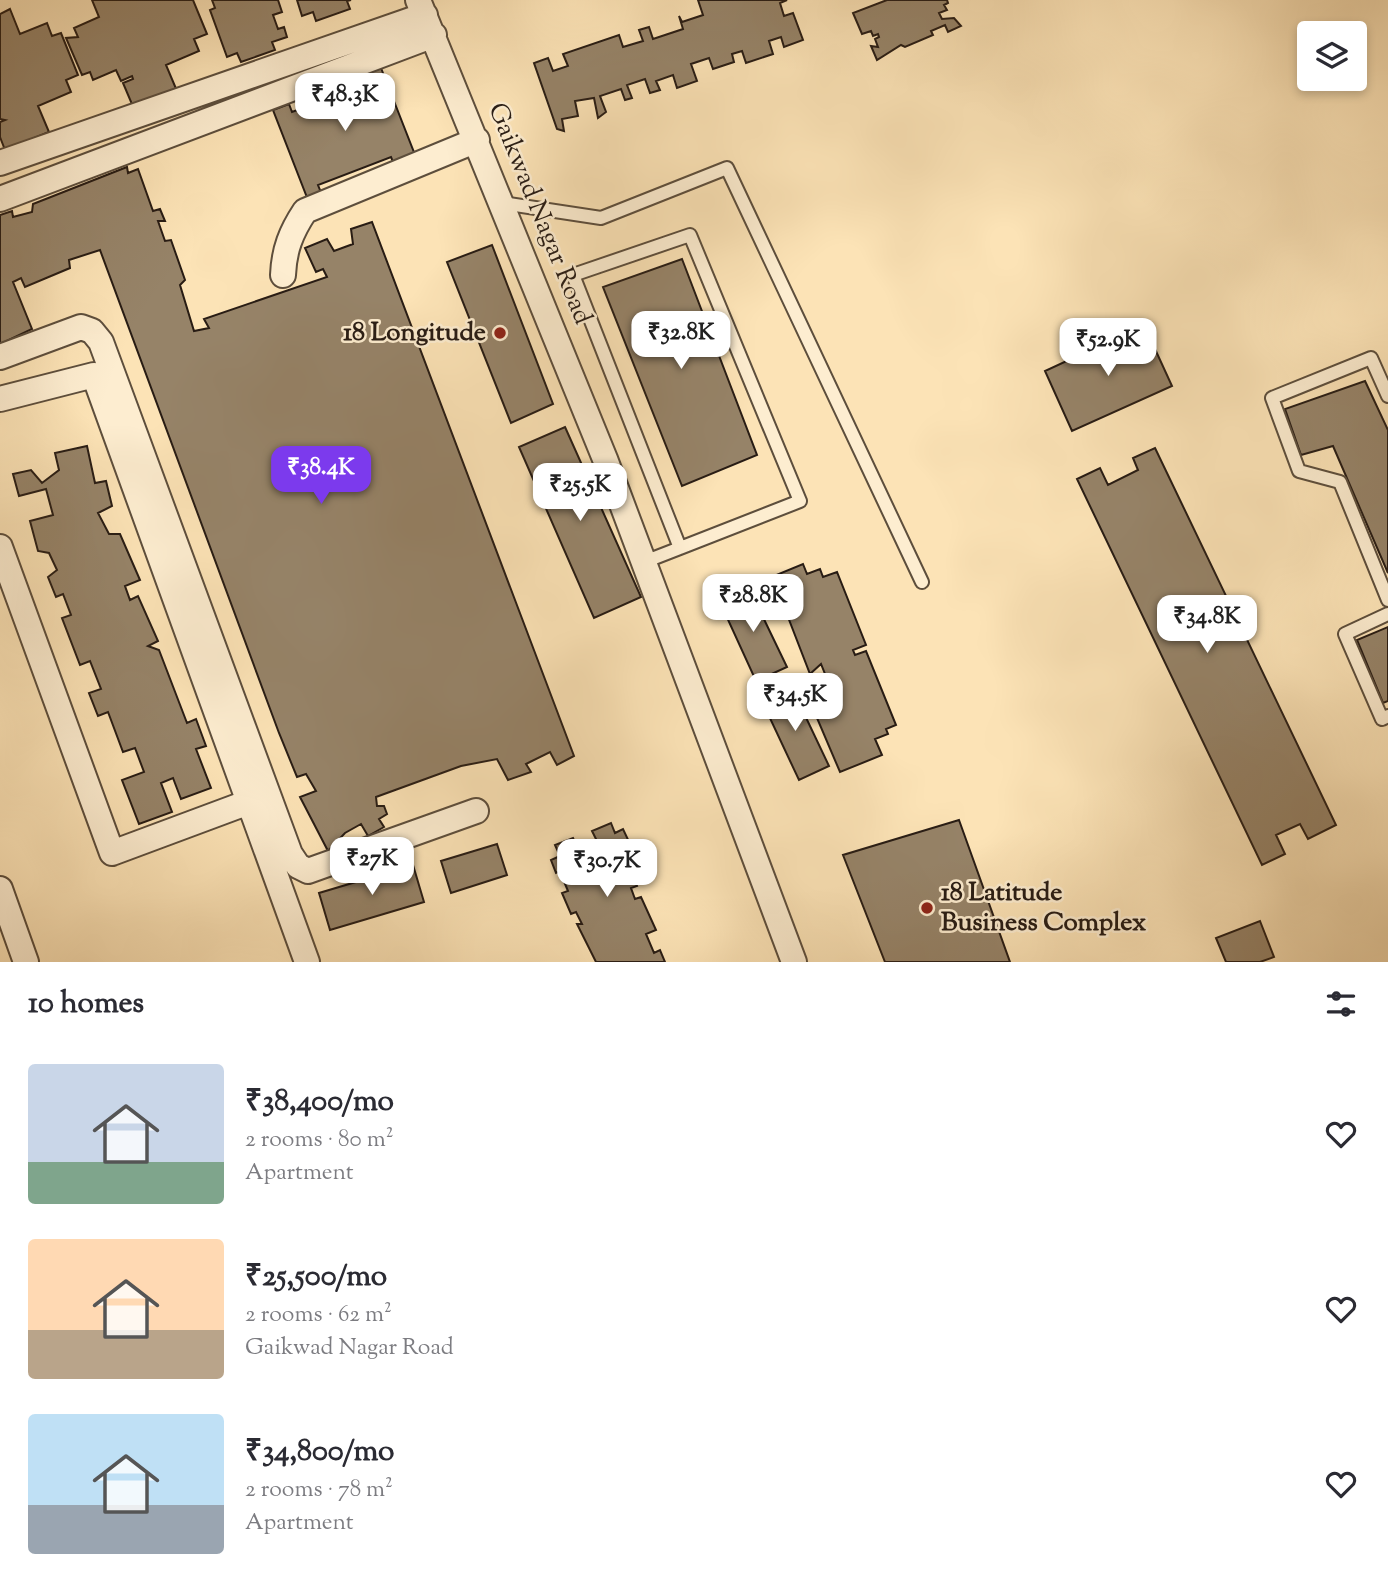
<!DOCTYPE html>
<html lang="en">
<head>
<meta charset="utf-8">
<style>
  :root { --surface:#fff; --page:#f7f7f7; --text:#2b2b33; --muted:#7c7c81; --accent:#7c3aed }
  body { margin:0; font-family:"Sorts Mill Goudy",serif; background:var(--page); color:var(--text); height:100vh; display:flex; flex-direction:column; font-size:26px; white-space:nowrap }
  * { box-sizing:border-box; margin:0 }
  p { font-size:23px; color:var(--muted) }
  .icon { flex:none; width:38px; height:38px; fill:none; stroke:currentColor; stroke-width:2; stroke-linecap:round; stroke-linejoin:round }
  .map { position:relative; height:962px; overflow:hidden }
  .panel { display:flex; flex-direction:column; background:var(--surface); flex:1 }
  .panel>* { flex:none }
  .buttons { position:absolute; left:1297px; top:21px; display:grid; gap:14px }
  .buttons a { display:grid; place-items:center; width:70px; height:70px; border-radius:7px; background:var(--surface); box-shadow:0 4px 10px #0003; font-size:35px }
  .price { position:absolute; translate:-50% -60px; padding:0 16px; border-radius:14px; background:#fff; color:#222; font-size:23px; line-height:46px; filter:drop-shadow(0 2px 4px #0008) }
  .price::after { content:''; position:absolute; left:50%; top:42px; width:21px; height:16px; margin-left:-10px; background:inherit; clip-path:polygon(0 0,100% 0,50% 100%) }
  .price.current { background:var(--accent); color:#fff }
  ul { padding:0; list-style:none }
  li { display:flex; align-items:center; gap:21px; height:175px; padding:0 28px }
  li span { display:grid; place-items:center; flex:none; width:196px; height:140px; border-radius:7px; color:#555 }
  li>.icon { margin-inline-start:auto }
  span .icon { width:84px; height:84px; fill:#fffc; stroke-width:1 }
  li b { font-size:30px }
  h2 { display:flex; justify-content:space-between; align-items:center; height:84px; padding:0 28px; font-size:30px }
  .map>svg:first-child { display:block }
  .building { fill:#968368; stroke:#281c14; stroke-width:2 }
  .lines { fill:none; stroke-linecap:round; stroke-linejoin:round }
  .lane-casing { stroke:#5d4e3c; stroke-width:16 }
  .street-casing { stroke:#5d4e3c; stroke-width:28 }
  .lane { stroke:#fdedd0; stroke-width:12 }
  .street { stroke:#fdedd0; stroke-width:24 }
  .poi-dot { fill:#8f2418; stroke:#fdedd0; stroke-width:2.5 }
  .labels { text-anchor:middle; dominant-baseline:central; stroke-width:5; stroke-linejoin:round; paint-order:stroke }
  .street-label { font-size:26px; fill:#281c14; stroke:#fdedd0 }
  .poi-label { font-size:26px; font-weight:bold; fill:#281c14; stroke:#fdedd0; text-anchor:end }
</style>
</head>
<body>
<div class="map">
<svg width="1388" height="962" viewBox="0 0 1388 962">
  <rect width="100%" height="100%" fill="#fce3b6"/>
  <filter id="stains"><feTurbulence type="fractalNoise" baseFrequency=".00286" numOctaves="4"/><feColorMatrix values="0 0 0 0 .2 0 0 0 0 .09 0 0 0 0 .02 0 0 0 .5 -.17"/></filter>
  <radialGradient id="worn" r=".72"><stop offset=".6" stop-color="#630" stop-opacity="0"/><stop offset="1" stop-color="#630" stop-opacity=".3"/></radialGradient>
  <!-- building -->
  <path class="building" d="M 92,0 L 193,0 L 207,34 L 194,39 L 199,51 L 166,65 L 177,91 L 134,109 L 123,83 L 133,79 L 132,76 L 121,81 L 116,70 L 93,80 L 90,72 L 82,75 L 66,38 L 78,37 L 74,28 L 99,17 Z
    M 212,0 L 278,0 L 282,12 L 273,15 L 278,29 L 284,27 L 287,37 L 272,42 L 275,50 L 241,62 L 237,53 L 227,57 L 210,10 L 215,8 Z
    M 297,0 L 351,0 L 347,1 L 350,9 L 316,21 L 313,12 L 302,16 Z
    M 698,0 L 787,0 L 780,3 L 784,16 L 793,13 L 803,40 L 784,47 L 781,37 L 769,41 L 773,54 L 746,63 L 742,51 L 732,54 L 734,62 L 713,69 L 709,58 L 691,64 L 697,81 L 677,88 L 673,75 L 656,81 L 660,90 L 650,93 L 645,79 L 627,85 L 632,98 L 625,100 L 621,89 L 600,96 L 606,112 L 598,118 L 594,98 L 575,101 L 578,116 L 562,119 L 564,131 L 557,129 L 534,63 L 548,58 L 553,71 L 568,66 L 563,54 L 619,35 L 623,47 L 643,41 L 639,30 L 649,27 L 653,39 L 683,29 L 679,16 L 682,22 L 703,15 Z
    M 887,0 L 947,0 L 948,3 L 944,5 L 947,10 L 939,13 L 942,19 L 954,18 L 961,26 L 948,32 L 945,25 L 931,31 L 933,35 L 905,47 L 901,45 L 877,60 L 871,46 L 878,47 L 875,39 L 879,37 L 878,34 L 873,36 L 871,31 L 862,34 L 853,13 Z
    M 10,9 L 20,34 L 47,23 L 52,36 L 61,33 L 78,75 L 66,80 L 71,92 L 38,106 L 49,132 L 5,150 L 0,137 L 0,122 L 5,120 L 0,119 L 0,14 Z
    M 381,68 L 417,160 L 396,169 L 391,157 L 318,185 L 322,195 L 308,200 L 273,110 L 289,104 L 292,112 L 314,104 L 312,96 L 345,83 L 349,94 L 362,88 L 358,77 Z
    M 127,167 L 128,173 L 138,169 L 153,211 L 160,209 L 165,221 L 158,221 L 165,241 L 171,240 L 185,280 L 180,285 L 194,331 L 209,328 L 204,319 L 327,277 L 323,269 L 316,272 L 305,248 L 327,239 L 334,251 L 353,244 L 351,229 L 372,222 L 574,756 L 557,765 L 550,752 L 526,764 L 531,772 L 508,780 L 497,759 L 461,766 L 376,797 L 377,806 L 384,806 L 387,814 L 379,819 L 384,827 L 368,836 L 361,824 L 345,833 L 328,851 L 300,797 L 316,791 L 306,774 L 297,777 L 279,733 L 100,250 L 69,260 L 70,268 L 25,287 L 21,278 L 13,282 L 32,329 L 0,344 L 0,215 L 12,211 L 13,217 L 32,212 L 33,204 Z
    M 492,245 L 553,404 L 511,423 L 447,262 Z
    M 682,259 L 757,455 L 682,486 L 603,287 Z
    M 1144,325 L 1172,386 L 1072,431 L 1045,371 Z
    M 1365,381 L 1388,430 L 1388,573 L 1333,446 L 1301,455 L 1285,409 Z
    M 565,427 L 641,597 L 594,618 L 519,447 Z
    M 87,446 L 95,483 L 106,481 L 112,506 L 98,513 L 109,534 L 120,534 L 140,580 L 125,586 L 130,600 L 138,596 L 158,641 L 148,646 L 159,650 L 187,723 L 196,719 L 206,746 L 196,749 L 211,788 L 181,799 L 173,778 L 161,783 L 172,812 L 139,824 L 122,780 L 144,772 L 135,748 L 123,752 L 108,712 L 98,716 L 89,693 L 101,689 L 90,661 L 80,665 L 62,618 L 71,615 L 63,594 L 56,597 L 48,577 L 57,570 L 49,553 L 38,551 L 30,521 L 53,515 L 46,489 L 19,496 L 13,474 L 31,470 L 42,483 L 59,470 L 55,453 Z
    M 1155,448 L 1336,825 L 1308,839 L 1300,824 L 1276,835 L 1285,854 L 1262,865 L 1077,479 L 1100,468 L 1108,485 L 1138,470 L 1133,458 Z
    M 803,564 L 807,574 L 820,569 L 823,577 L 837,572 L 866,645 L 853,650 L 855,655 L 866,651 L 896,725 L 886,729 L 888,734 L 875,739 L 882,755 L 840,772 L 817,718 L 828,713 L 818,689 L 829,684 L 821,664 L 810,674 L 781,599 L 778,600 L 769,578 Z
    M 748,586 L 787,667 L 756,681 L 719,600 Z
    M 1388,627 L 1388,701 L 1383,703 L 1357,640 Z
    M 791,686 L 829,766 L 799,780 L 761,699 Z
    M 959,820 L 1010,962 L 885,962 L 843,855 Z
    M 611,823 L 615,833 L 623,829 L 631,846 L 621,850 L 625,855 L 617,858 L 622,868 L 628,866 L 637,886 L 631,888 L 635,899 L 641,897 L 656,930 L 646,934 L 654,953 L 660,950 L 665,962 L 596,962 L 577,924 L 582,924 L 576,912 L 571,914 L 562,893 L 568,891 L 563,879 L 574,875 L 571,866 L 556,873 L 551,860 L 560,856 L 555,845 L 573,838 L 578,849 L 597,841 L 592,831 Z
    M 497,844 L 507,875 L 451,893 L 441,861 Z
    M 413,865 L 424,902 L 330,930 L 319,893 Z
    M 1260,921 L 1274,957 L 1260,962 L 1226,962 L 1216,938 Z"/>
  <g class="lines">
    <defs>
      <path id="lane" d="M 502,203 L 601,218 L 727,168 L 922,582
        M 1388,396 L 1371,358 L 1272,398 L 1299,471 L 1340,482 L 1388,600
        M 644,562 L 680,548 L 800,501 L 690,235 L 573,275 L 680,548
        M 1388,614 L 1345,634 L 1382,719 L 1388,716"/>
      <path id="street" d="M 418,0 L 605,459 L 794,962
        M 0,163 L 425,15
        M 0,199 L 434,35
        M 283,275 C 284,250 291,232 305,211 L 477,140
        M 0,357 L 81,327 L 92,331 L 101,342 L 290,854 L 298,866 L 308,871 L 476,811
        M 0,399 L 94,375 L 307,962
        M 0,547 L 112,853 L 249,802
        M 0,889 L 26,962"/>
    </defs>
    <!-- lane casing -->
    <use href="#lane" class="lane-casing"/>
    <!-- street casing -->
    <use href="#street" class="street-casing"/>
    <!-- lane -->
    <use href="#lane" class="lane"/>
    <!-- street -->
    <use href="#street" class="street"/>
  </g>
  <!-- markers -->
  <g class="poi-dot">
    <circle cx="500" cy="333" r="7"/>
    <circle cx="927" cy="908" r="7"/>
  </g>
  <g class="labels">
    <!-- street labels -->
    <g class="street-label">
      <text transform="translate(539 214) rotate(68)">Gaikwad Nagar Road</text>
    </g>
    <!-- poi labels -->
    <g class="poi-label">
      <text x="486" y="333">18 Longitude</text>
      <text x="941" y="893" text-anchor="start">18 Latitude<tspan x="941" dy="30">Business Complex</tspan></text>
    </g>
  </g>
  <rect width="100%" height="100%" filter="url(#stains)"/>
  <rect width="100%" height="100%" fill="url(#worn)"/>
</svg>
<div class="buttons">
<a><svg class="icon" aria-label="layers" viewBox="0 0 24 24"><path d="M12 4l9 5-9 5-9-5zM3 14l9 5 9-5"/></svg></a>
</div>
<b class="price" style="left:345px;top:133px">₹48.3K</b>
<b class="price" style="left:681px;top:371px">₹32.8K</b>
<b class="price" style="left:1108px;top:378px">₹52.9K</b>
<b class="price current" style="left:321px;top:506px">₹38.4K</b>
<b class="price" style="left:580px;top:523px">₹25.5K</b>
<b class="price" style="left:753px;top:634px">₹28.8K</b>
<b class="price" style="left:1207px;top:655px">₹34.8K</b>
<b class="price" style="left:795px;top:733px">₹34.5K</b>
<b class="price" style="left:372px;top:897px">₹27K</b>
<b class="price" style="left:607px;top:899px">₹30.7K</b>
</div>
<section class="panel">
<h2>10 homes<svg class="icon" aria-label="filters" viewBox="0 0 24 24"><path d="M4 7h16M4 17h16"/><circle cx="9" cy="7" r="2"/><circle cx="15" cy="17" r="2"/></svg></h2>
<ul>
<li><span style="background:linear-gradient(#c9d6e8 70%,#7fa58c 0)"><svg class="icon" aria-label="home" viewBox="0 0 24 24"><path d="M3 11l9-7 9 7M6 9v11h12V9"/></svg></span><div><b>₹38,400/mo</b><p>2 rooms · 80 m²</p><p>Apartment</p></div><svg class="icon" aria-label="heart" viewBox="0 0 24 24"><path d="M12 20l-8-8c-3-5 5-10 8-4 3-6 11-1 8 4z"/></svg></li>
<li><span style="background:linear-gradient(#ffd9b3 65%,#b9a48a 0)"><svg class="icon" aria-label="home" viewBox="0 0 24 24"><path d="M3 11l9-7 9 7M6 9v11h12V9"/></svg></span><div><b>₹25,500/mo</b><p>2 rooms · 62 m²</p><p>Gaikwad Nagar Road</p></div><svg class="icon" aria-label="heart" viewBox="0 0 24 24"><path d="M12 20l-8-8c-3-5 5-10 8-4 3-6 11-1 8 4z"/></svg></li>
<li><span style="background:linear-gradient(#bfe0f5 65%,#9aa5b1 0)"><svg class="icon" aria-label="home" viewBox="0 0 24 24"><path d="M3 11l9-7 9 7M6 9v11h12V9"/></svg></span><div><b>₹34,800/mo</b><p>2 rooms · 78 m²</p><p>Apartment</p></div><svg class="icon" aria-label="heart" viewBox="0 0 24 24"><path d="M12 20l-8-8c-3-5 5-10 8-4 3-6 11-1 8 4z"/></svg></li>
</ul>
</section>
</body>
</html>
